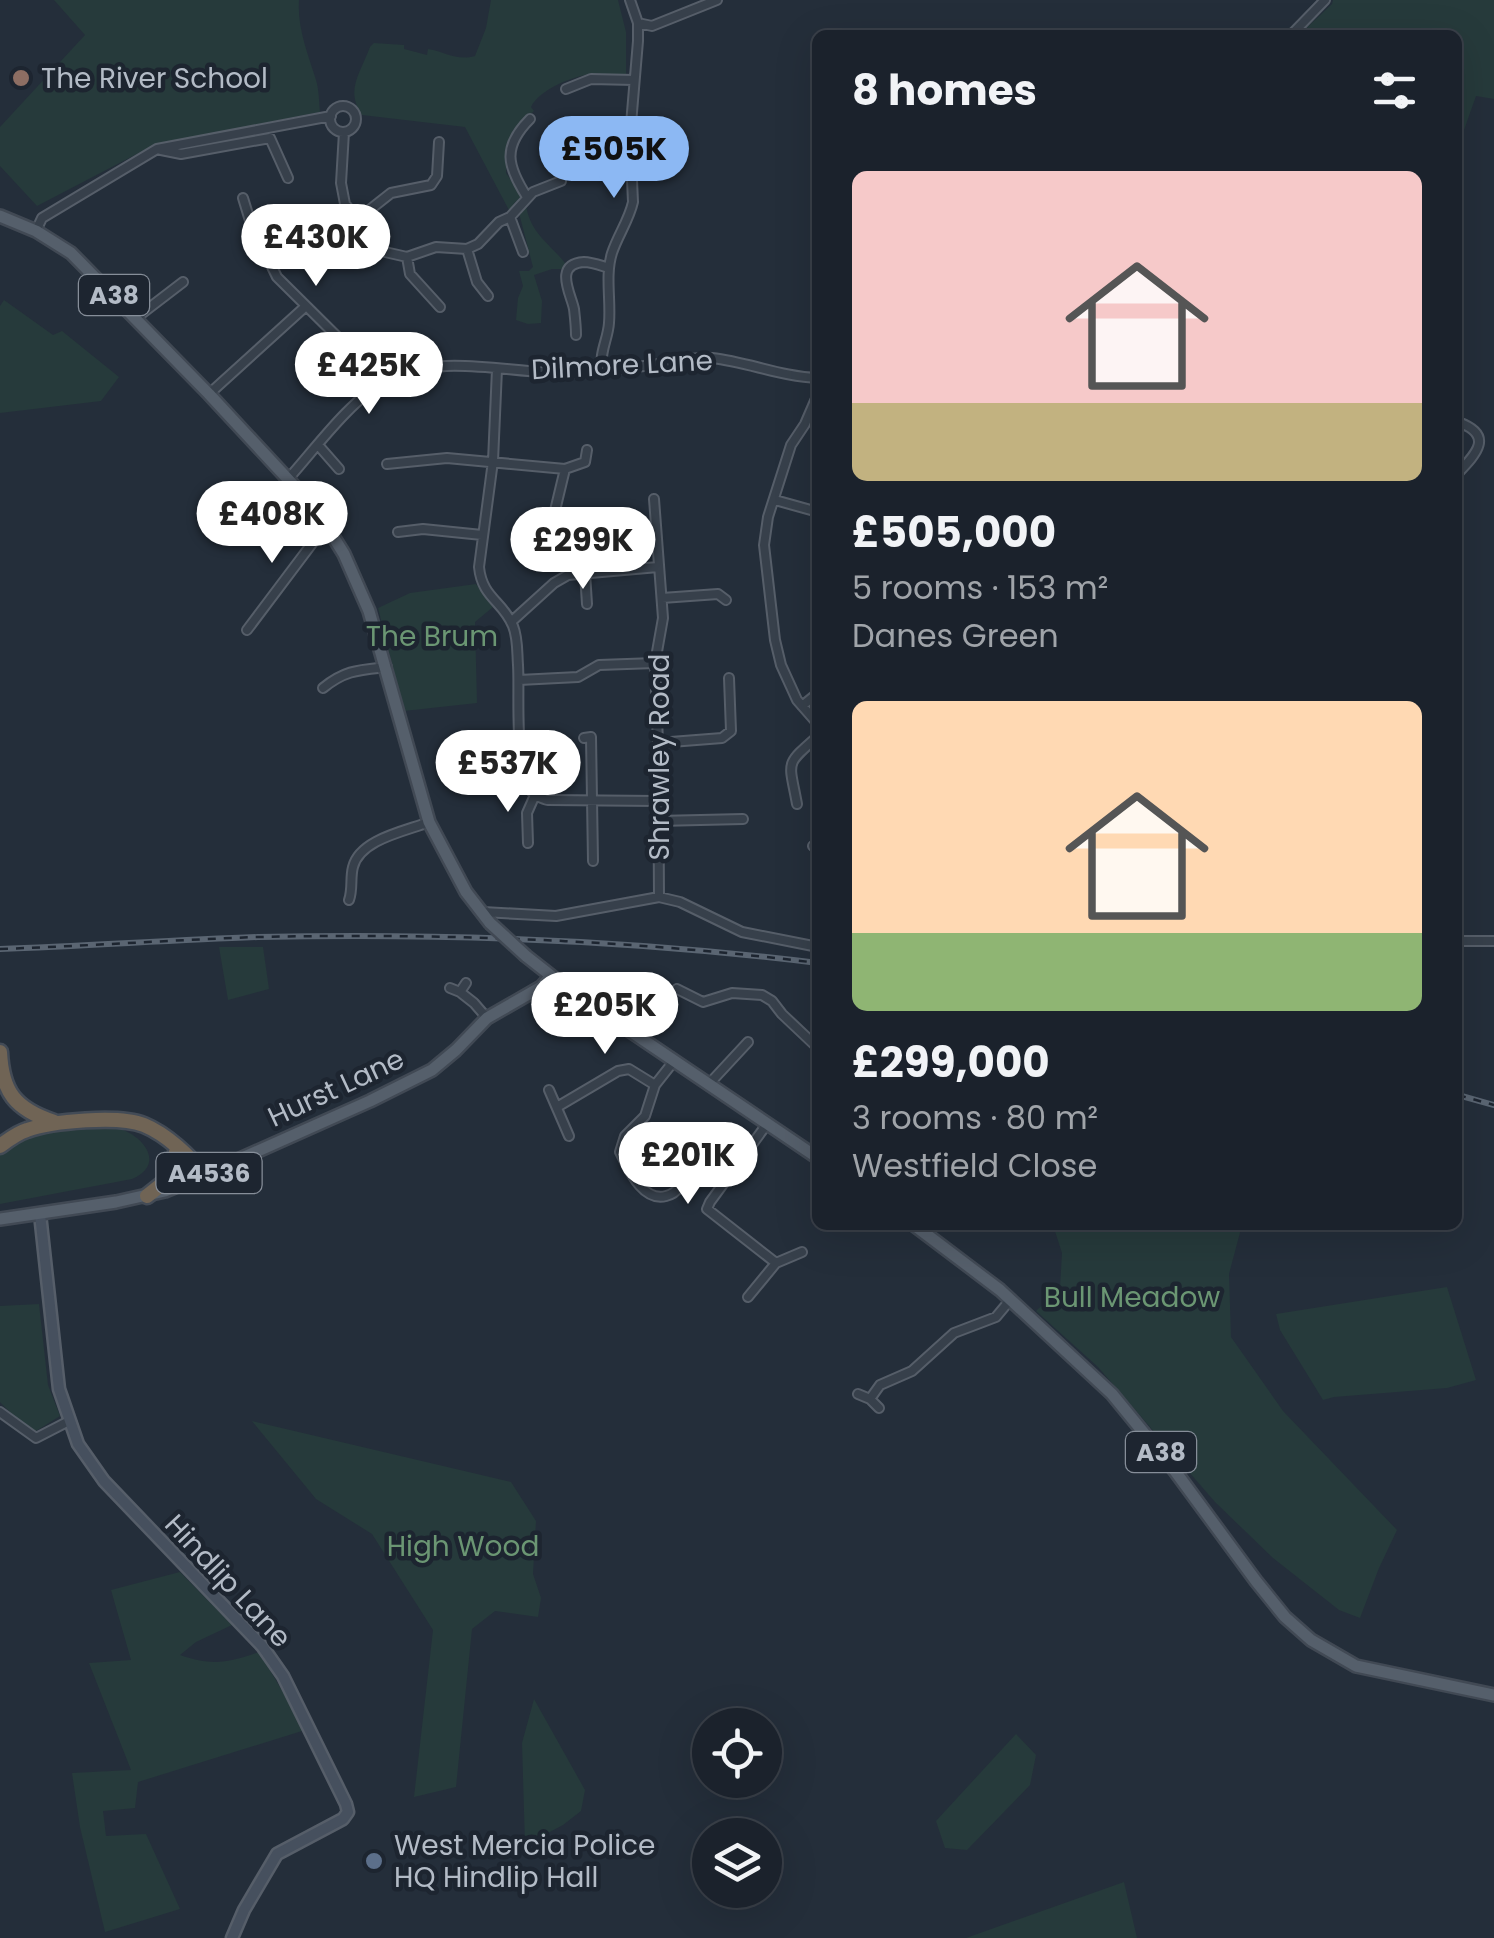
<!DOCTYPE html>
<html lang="en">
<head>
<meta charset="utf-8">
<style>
  :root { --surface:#1b222c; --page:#242a34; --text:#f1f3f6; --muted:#a0a4a9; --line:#393f48; --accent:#8cb8f3 }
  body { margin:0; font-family:Poppins,sans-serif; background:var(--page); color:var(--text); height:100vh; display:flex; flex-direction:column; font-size:38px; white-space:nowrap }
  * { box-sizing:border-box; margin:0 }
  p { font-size:32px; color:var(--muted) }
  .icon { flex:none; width:55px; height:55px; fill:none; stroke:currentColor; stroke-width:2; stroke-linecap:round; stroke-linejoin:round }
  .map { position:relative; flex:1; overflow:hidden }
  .panel { position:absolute; left:812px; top:30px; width:650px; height:1200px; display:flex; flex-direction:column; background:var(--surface); border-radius:15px; box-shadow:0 10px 40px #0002,0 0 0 2px var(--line) }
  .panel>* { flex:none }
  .buttons { position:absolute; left:692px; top:1708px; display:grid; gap:20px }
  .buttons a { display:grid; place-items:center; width:90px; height:90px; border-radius:50%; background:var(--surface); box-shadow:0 10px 40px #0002,0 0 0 2px var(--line); font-size:50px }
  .price { position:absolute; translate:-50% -85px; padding:0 22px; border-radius:35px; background:#fff; color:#222; font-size:32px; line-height:65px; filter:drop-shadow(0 2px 5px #0008) }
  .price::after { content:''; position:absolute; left:50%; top:60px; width:30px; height:22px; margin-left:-15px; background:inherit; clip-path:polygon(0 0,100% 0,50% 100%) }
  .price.selected { background:var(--accent); color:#111 }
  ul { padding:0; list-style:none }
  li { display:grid; align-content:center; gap:20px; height:530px; padding:0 40px }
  li span { display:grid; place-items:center; height:310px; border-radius:15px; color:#555 }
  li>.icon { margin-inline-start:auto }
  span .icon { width:180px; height:180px; fill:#fffc; stroke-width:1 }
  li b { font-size:42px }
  h2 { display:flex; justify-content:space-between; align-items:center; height:120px; padding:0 40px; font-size:42px }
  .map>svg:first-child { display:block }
  .green { fill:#263a3b }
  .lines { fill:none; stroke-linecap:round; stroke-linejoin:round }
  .street-casing { stroke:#565e69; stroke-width:12 }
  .secondary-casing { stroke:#565e69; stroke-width:15 }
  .primary-casing { stroke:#414954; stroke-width:16 }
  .highway-casing { stroke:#434b56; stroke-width:19 }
  .street { stroke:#37404b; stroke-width:8 }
  .secondary { stroke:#46505e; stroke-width:10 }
  .primary { stroke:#555f6b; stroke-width:11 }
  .highway { stroke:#706455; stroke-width:14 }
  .rail-casing { stroke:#5a6572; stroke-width:6 }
  .rail { stroke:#1d2530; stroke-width:2.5; stroke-dasharray:8; stroke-linecap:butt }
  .primary-bridge-casing { stroke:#414954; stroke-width:16; stroke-linecap:butt }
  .primary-bridge { stroke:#555f6b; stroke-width:11 }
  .education-dot { fill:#8d6e63; stroke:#1d2530; stroke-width:4 }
  .service-dot { fill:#5c6f8a; stroke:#1d2530; stroke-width:4 }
  .labels { text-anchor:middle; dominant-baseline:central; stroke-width:9; stroke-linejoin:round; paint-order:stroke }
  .shield { fill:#1d2530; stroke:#868e99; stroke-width:2.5 }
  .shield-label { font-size:25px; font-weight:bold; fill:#b3bbc6 }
  .poi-label { font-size:28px; fill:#b3bbc6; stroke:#1d2530; text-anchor:start }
  .street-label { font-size:28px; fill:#b3bbc6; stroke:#1d2530 }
  .park-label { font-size:28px; fill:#6b9673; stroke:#1d2530 }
</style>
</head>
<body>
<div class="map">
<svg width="1494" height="1938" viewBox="0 0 1494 1938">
  <rect width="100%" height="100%" fill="#242e3a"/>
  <!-- green -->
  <path class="green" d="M 54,0 L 299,0 C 297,28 308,54 316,80 C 319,90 319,101 320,112 L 154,145 L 37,206 L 0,166 L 0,127 L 85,35 Z
    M 491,0 L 618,0 L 626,32 L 626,77 C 615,76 603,73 593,74 C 574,75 539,90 531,107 L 534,111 L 514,129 L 509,141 L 506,173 L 522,196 L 514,203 L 510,212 L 465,127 L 362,115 C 345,90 360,74 370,47 L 374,43 L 404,45 L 404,49 L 427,55 L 428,49 C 446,52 456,61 475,56 L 486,28 Z
    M 1333,0 L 1494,0 L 1494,99 L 1476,96 L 1458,147 L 1458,35 L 1299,35 L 1332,4 Z
    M 526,204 C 529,232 549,243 565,263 L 562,269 L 552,269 L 534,275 L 542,301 L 541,323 L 528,324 L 516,320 L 518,298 L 523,286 L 519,271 L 529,271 L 533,267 L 519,213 Z
    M 4,300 L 53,335 L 62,331 L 119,377 L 101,401 L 0,413 L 0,306 Z
    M 476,584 L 493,607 L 475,622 L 477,703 L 404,711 L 378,608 L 410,593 Z
    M 219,947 L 263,947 L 269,989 L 228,1000 Z
    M 118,1128 C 144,1136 166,1164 132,1179 L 0,1204 L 0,1154 C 29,1124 79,1130 118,1128 Z
    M 1053,1225 L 1242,1225 L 1229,1274 L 1231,1337 L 1283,1411 L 1397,1530 L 1379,1568 L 1360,1618 L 1339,1610 L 1273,1558 L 1215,1502 L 1098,1367 L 1036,1311 L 1060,1288 L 1062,1253 Z
    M 1447,1287 L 1476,1380 L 1447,1388 L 1334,1397 L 1323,1400 L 1280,1330 L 1276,1314 Z
    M 39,1304 L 48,1385 L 60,1416 L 36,1431 L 23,1425 L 0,1402 L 0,1306 Z
    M 252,1421 L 511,1482 L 536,1521 L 533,1574 L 541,1598 L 538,1617 L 495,1611 L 472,1629 L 456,1787 L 414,1797 L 433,1630 L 372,1534 L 316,1499 Z
    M 180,1572 L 232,1625 L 196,1642 L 180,1655 C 211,1666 229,1663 259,1652 L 293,1709 L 302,1731 L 138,1782 L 135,1808 L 103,1811 L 106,1836 L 146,1834 L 180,1909 L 105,1932 L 80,1827 L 72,1773 L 131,1770 L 89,1663 L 131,1660 L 111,1590 Z
    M 534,1699 L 585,1790 L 581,1811 L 563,1825 L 525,1845 L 522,1743 Z
    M 1016,1734 L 1036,1755 L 1030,1785 L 967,1850 L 945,1848 L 936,1821 Z
    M 1124,1882 L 1137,1938 L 966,1938 Z"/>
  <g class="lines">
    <defs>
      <path id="street" d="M 638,23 L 652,26 L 717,0
        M 1291,35 L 1325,0
        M 566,89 L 591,79 L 634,80
        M330 119a13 13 0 1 1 26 0a13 13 0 1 1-26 0Z
        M 344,132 L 341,183 L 345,204 L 385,252 L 407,257 L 436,247 L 467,249 L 478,244 L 499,222 L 510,217 L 533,192 L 561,181
        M 161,150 L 181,154 L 270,138 L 288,178
        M 527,197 C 507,166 502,147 530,119
        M 243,198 L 251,224 L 277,277 L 383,382
        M 510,217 L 523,252
        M 358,219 L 391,193 L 431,185 L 437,176 L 439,142
        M 36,231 L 42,218 L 157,149 L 331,116
        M 467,249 L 477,282 L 488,296
        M 407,257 L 410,274 L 440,307
        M 136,318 L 183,282
        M 576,335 C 576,326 575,318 574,309 C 571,294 553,264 584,262 C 592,262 602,266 609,268
        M 497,369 L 493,461 L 479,567 C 482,598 503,601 513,626 C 518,638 517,652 518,665 C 520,694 513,775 534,794 C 536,796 546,800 548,800 L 658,801
        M 602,369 C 599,353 608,339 609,323 C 611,300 605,275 612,253 C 618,235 629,220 633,202 L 630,136 L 638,41 L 638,23 L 630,0
        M 209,394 L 306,306
        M 818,394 L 805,424 L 791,445 L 768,517 L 764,545 L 775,640 L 781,665 L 797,700 L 818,724
        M 1458,422 C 1494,435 1477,453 1458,473
        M 318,445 L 339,469
        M 387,464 L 447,458 L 565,469
        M 288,479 C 315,449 351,399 386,381 C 447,349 517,378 582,372 C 608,370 633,368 659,364 C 676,362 695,356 712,358 C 748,362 782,377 818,378
        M 654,499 L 663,618 L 655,663 L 658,743 L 659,897
        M 775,500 L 818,512
        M 553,519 L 565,469 L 585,462 L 587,450
        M 398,532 L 423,529 L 482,535
        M 585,573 L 587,604
        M 662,598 L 718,594 L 726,600
        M 511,622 L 554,583 L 568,575 L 658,567
        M 247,630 L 326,525
        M 519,680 L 578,677 L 599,665 L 655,663
        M 323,688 C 345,670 359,670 387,667
        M 802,706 L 818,693
        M 584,738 L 591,737 L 593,861
        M 658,743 L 722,738 L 731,731 L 729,678
        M 797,804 C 789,760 784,766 818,736
        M 658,821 L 743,819
        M 528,843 L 527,813 L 535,795
        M 813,846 L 818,845
        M 349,900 C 353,889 350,878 353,867 C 360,839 406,831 429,822
        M 483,912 L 556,916 L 659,897 L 680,902 L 742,932 L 818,947
        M 1458,941 L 1494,941
        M 450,988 L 460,992 L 466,983
        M 677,989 L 703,1002 L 732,993 L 762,995 L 772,1001 L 782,1014 L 818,1048
        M 460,992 L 474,1003 L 487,1018
        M 558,1026 L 572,1017 L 581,998
        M 674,1061 L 655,1085 L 645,1116 L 625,1136 L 620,1152 C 629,1169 642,1202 666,1196 C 679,1193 682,1183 685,1171
        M 709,1084 L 748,1042
        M 549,1090 L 569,1136
        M 557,1107 L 618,1071 L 629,1069 L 655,1085
        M 776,1263 L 802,1252
        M 748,1297 L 776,1263 L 707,1209 L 710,1202 L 767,1124
        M 858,1394 L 870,1399 L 879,1408
        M 870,1399 L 880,1385 L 912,1371 L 954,1333 L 996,1317 L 1011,1299
        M 0,1412 L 36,1438 L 69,1421"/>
      <path id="secondary" d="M 40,1214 L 59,1389 L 78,1444 L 104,1481 L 262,1646 L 283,1676 L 346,1804 L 348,1812 L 343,1819 L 277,1854 L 244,1910 L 232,1938"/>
      <path id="primary" d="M 0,216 L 36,231 L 71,253 L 209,394 L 310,503 L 326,525 L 344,554 L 369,611 L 429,822 L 466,892 L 490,923
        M 526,956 L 568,989 L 818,1158
        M 0,1219 L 116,1202 L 165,1191 L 204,1175 L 370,1101 L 432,1070 L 456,1050 L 487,1018 L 541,987 L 550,977
        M 914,1225 L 1000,1290 L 1112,1394 L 1175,1471 L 1256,1581 L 1285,1617 L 1311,1640 L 1356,1666 L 1494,1695"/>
      <path id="highway" d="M 0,1052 C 2,1092 15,1109 54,1122
        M 0,1146 C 8,1140 17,1133 27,1130 C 52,1121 119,1115 144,1125 C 166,1134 191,1157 204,1175
        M 176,1152 L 194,1180
        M 147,1196 L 171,1177 L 177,1154"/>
    </defs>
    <!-- street casing -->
    <use href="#street" class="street-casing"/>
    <!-- secondary casing -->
    <use href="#secondary" class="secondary-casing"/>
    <!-- primary casing -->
    <use href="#primary" class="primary-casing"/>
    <!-- highway casing -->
    <use href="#highway" class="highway-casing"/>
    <!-- street -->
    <use href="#street" class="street"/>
    <!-- secondary -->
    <use href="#secondary" class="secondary"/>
    <!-- primary -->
    <use href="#primary" class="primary"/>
    <!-- highway -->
    <use href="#highway" class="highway"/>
    <defs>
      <path id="rail" d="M 0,949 C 86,946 172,940 258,937 C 444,933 633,940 818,963
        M 1458,1095 L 1494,1105"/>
    </defs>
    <!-- rail casing -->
    <use href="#rail" class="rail-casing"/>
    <!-- rail -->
    <use href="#rail" class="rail"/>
    <defs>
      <path id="primary-bridge" d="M 490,923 L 526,956"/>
    </defs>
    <!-- primary-bridge casing -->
    <use href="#primary-bridge" class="primary-bridge-casing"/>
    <!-- primary-bridge -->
    <use href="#primary-bridge" class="primary-bridge"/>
  </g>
  <!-- markers -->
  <circle class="education-dot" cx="21" cy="78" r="10"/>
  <circle class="service-dot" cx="374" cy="1861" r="10"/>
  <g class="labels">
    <!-- shield labels -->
    <g class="shield">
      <rect x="79" y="275" width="70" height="40" rx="8"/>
      <rect x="156.5" y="1153" width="105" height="40" rx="8"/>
      <rect x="1126" y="1432" width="70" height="40" rx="8"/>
    </g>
    <g class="shield-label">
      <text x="114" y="295">A38</text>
      <text x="209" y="1173">A4536</text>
      <text x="1161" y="1452">A38</text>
    </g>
    <!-- poi labels -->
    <g class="poi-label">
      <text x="41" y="78">The River School</text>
      <text x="394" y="1845">West Mercia Police<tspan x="394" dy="32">HQ Hindlip Hall</tspan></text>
    </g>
    <!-- street labels -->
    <g class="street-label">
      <text transform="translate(622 365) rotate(-3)">Dilmore Lane</text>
      <text transform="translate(659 757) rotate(-90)">Shrawley Road</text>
      <text transform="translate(336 1088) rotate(-25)">Hurst Lane</text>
      <text transform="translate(228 1581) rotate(47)">Hindlip Lane</text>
    </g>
    <!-- park labels -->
    <g class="park-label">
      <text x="432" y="636">The Brum</text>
      <text x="1132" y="1297">Bull Meadow</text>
      <text x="463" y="1546">High Wood</text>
    </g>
  </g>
</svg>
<div class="buttons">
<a><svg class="icon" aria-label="locate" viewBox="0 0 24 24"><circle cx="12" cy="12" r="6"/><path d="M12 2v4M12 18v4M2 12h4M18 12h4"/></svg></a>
<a><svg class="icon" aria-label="layers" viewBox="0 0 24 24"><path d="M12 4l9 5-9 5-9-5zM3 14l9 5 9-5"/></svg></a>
</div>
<b class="price selected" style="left:614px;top:201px">£505K</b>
<b class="price" style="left:316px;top:289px">£430K</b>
<b class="price" style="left:369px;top:417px">£425K</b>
<b class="price" style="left:272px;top:566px">£408K</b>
<b class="price" style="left:583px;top:592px">£299K</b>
<b class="price" style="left:508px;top:815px">£537K</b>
<b class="price" style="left:605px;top:1057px">£205K</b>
<b class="price" style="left:688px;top:1207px">£201K</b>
<section class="panel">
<h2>8 homes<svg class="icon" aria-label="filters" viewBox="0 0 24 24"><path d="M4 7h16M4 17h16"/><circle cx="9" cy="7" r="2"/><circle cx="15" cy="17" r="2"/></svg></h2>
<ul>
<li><span style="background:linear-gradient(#f6c9c9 75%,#c2b280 0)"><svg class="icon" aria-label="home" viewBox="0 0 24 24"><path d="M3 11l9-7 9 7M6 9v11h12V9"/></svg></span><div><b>£505,000</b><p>5 rooms · 153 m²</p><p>Danes Green</p></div></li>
<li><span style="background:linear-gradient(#ffd9b3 75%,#8fb573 0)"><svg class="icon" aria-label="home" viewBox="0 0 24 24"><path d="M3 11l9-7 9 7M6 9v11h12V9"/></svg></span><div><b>£299,000</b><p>3 rooms · 80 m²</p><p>Westfield Close</p></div></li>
</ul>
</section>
</div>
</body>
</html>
